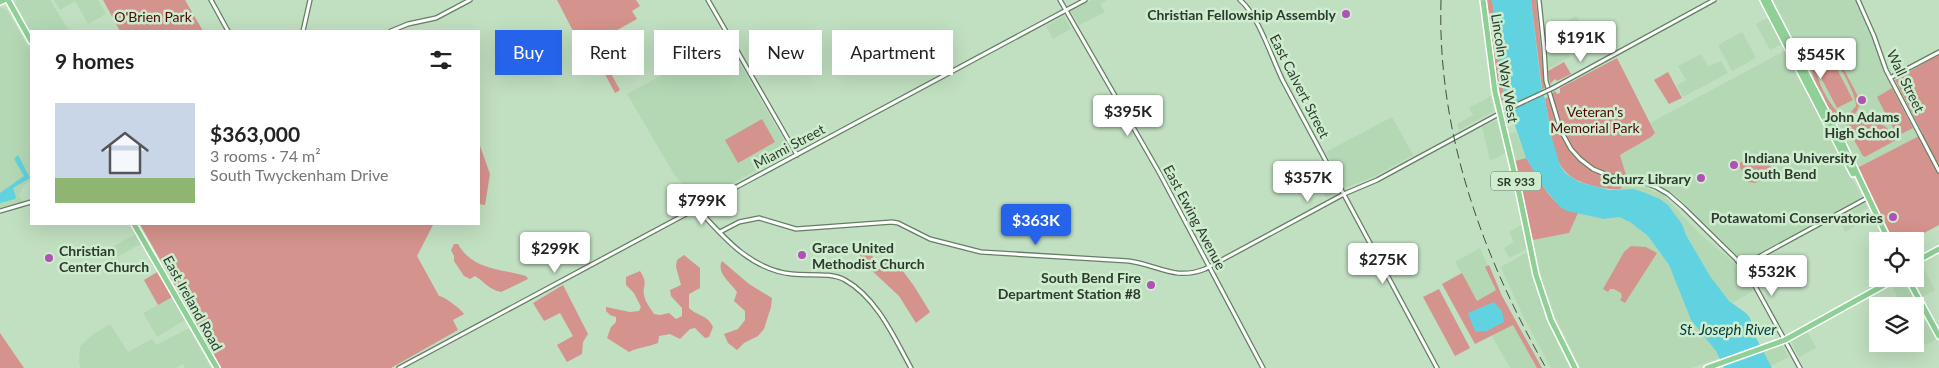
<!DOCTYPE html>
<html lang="en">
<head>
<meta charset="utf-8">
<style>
  :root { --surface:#fff; --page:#f2f2f2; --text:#222; --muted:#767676; --line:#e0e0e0; --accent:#2563eb }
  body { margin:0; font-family:Lato,sans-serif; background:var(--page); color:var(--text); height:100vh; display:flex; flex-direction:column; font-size:19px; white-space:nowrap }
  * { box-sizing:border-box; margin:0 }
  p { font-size:16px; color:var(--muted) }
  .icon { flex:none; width:28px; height:28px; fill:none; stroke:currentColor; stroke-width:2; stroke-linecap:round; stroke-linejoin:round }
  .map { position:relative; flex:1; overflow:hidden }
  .panel { position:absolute; left:30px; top:30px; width:450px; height:195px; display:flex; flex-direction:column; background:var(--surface); border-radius:0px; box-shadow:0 5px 20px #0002 }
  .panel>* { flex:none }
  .guide { position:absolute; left:495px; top:30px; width:475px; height:45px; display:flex; gap:10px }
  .tools { position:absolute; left:1869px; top:232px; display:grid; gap:10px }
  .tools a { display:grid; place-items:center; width:55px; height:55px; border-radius:0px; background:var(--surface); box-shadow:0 5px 20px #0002; font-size:25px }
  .price { position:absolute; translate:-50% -42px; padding:0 11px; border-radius:5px; background:#fff; color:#222; font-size:16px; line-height:32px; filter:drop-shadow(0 1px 2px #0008) }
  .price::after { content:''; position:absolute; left:50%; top:30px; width:15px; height:11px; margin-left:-8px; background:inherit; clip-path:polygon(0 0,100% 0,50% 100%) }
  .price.current { background:var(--accent); color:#fff }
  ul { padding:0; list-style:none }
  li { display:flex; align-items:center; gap:15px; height:125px; padding:0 25px }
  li+li { border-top:1px solid var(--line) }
  li span { display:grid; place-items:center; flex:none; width:140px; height:100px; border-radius:0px; color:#555 }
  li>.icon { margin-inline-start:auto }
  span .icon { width:60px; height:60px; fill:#fffc; stroke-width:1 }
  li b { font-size:21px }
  h2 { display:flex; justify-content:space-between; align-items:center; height:60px; padding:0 25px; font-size:21px }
  .tag { padding:0 18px; border-radius:0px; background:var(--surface); box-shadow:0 5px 20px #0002; font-size:18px; line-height:45px }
  .tag.current { background:var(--accent); color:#fff }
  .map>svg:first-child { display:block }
  .built { fill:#b4d8b4 }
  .green { fill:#d4938c; fill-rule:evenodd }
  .water { fill:#61d2df }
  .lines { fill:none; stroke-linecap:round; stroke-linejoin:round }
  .minor-casing { stroke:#647f64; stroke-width:5.5 }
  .major-casing { stroke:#fff; stroke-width:8 }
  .minor { stroke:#fff; stroke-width:3 }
  .major { stroke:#8ed095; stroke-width:5 }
  .rail { stroke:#404f40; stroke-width:1; stroke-dasharray:10 5; stroke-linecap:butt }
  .minor-bridge-casing { stroke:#647f64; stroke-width:5.5; stroke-linecap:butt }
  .minor-bridge { stroke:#fff; stroke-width:3 }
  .poi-dot { fill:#b150b7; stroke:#ceedce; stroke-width:2 }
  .labels { text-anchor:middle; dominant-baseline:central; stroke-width:5; stroke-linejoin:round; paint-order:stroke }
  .shield { fill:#ceedce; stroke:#5e705e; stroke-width:1 }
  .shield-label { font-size:12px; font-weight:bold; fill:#2e3a2e }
  .poi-label { font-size:14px; font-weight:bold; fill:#2e3a2e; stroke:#ceedce; text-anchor:end }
  .park-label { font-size:14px; fill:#53060a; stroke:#ceedce }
  .street-label { font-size:14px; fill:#2e3a2e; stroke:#ceedce }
  .water-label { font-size:15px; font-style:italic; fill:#00383e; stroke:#ceedce }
</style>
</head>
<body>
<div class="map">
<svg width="1939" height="368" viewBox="0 0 1939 368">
  <rect width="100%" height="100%" fill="#c1dfc1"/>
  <!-- built -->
  <path class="built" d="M 16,0 L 50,0 L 69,31 L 31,32 L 15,4 Z
    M 54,0 L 98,0 L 106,14 L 88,24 L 75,1 L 60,10 Z
    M 1092,0 L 1107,0 L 1100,4 L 1105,12 L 1079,25 L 1071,11 Z
    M 1772,0 L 1856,0 L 1873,37 L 1884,70 L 1919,136 L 1857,168 L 1853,155 Z
    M 0,7 L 7,10 L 31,52 L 31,181 L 23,186 L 19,195 L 23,202 L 0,208 Z
    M 1064,16 L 1071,29 L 1053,39 L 1046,26 Z
    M 1576,16 L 1583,28 L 1549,46 L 1547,32 Z
    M 1769,17 L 1782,44 L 1770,50 L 1756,24 Z
    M 1742,32 L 1756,58 L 1732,71 L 1718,45 Z
    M 726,40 L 791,152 L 698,202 L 674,174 L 627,94 Z
    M 1563,45 L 1570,57 L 1548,69 L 1548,53 Z
    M 1786,50 L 1862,197 L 1743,262 L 1677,196 L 1657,184 L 1626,175 L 1620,155 L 1651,137 L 1655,133 L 1650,123 Z
    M 1701,54 L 1708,66 L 1721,61 L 1728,73 L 1683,97 L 1677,85 L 1686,80 L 1678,66 Z
    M 1491,96 L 1494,111 L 1459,130 L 1457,124 L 1473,115 L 1469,108 Z
    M 1392,117 L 1413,155 L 1373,177 L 1345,188 L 1326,152 Z
    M 1497,120 L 1506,153 L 1490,161 L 1482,127 Z
    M 1516,132 L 1526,158 L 1515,161 L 1508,134 Z
    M 1330,175 L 1339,191 L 1326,198 L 1318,182 Z
    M 1623,183 L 1647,188 L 1663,195 L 1701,235 L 1732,261 L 1753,291 L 1732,303 L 1729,301 L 1710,276 L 1686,235 L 1682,224 L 1668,205 L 1660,199 L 1643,192 L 1621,189 Z
    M 1865,203 L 1868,208 L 1854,216 L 1856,226 L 1845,232 L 1838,218 Z
    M 1578,213 L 1604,219 L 1619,217 L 1630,222 L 1648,236 L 1669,265 L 1691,320 L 1716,351 L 1719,358 L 1691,368 L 1580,368 L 1555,317 L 1540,273 L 1533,240 L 1569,233 Z
    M 1522,225 L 1527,249 L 1509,258 L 1504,248 L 1514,242 L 1509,232 Z
    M 136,234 L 142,243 L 112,260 L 107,250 Z
    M 1480,248 L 1488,266 L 1485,268 L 1496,290 L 1477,301 L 1455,262 Z
    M 1527,252 L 1534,281 L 1547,321 L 1570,368 L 1551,368 L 1523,316 L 1501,267 Z
    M 1921,263 L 1935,290 L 1922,297 L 1912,279 L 1915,279 L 1915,268 Z
    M 1903,279 L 1905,279 L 1914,295 L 1901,303 L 1891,285 Z
    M 174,296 L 185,320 L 157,337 L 143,313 Z
    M 1927,321 L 1937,339 L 1923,346 L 1915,329 Z
    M 110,324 L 128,352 L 152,339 L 156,345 L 189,328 L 211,368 L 185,368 L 183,364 L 176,368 L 81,368 L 79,363 L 80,346 L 92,335 Z
    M 1513,324 L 1537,368 L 1510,368 L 1492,336 Z
    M 1807,331 L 1816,348 L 1799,357 L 1791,341 Z
    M 1782,345 L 1789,357 L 1771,366 L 1763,352 Z"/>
  <!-- green -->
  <path class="green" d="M 103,0 L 185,0 L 203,31 L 120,31 Z
    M 557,0 L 636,0 L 640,6 L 632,11 L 637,19 L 594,43 L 620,90 L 615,93 L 592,50 L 585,54 Z
    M 1487,0 L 1492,0 L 1498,36 L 1499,66 L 1506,105 L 1502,103 L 1496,74 Z
    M 1531,0 L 1536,0 L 1545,88 L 1542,89 Z
    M 1835,52 L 1863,106 L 1859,106 C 1857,112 1854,116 1848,118 C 1833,122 1827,104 1822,93 C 1816,83 1805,67 1817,57 C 1822,54 1827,54 1832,55 ZM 1823,58 C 1827,57 1831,57 1834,60 C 1841,66 1857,98 1856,106 L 1850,113 L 1842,115 C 1832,111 1813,75 1816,65 Z
    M 1939,54 L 1939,225 L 1909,241 L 1894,241 L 1857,168 L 1923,134 L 1895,80 Z
    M 1617,58 L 1655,133 L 1651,137 L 1620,155 L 1626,175 L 1621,189 C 1611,190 1604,188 1594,186 C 1557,178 1554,155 1549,122 C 1548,114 1546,107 1545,99 L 1555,91 L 1557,94 L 1560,93 L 1560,88 Z
    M 1564,62 L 1571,74 L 1557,81 L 1555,79 L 1550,84 L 1548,71 Z
    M 1834,63 L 1853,100 L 1837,108 L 1818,72 Z
    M 1668,72 L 1682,98 L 1669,104 L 1654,80 Z
    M 1892,88 L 1913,128 L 1897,136 L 1877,97 Z
    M 762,119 L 775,142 L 738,163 L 725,140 Z
    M 1859,119 C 1876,118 1888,125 1896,140 L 1865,157 L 1863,156 L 1845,124 Z
    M 479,143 L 490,174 L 485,205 L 479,204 Z
    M 1751,157 L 1766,157 L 1774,173 L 1755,183 L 1748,182 L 1738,164 Z
    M 1526,158 C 1541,180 1550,208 1578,213 L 1569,233 L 1533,240 L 1515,161 Z
    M 140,224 L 429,224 L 433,225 L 417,256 L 439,296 C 445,297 461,309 464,314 L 453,320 L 458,330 L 391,368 L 221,368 Z
    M 454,244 L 458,244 C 472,270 502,269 526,276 L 528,279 L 501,292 C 488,289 485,282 475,276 L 470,279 L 464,276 L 454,261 L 454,256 L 451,250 Z
    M 1631,246 L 1646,247 L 1657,253 L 1625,303 L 1620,300 L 1622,297 L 1621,293 L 1614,289 L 1610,289 L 1608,292 L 1603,289 L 1624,252 Z
    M 869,249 L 873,257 L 879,263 L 886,263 L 894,259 L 914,286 L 930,312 L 916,323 L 899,296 L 869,268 L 857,251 Z
    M 684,255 L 700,268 L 700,288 L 689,294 L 689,308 C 697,316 708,315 713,327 L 709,337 L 705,338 L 695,328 L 690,329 L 680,339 L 670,334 L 659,336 L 658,343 C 648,347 639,347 629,352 L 607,338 L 611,327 L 616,322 L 616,317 L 610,315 L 606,311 L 606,307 L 630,312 L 639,311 L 641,307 L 634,293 L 626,285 L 626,277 L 640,271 C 649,285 642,285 644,295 C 645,302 651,309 654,314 L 660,315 L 669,313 L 676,319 L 682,316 L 682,308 L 671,296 L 670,290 L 681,285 L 676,267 L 677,260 Z
    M 722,261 L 749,284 L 772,298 L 771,307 L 764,329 L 758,336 L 744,343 L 737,350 L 728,343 L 724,334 L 738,329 L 745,320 L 745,311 L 734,301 L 737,292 C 730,282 716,273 722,261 Z
    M 1489,265 L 1502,296 L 1542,368 L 1537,368 L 1513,325 L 1475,344 L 1442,284 L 1462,273 L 1477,301 L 1496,290 L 1485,267 Z
    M 159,271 L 174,296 L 158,305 L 144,280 Z
    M 563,285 L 588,334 L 583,342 L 582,354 L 567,362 L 557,345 L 573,336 L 560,313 L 544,321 L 533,303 Z
    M 1439,289 L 1470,348 L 1455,356 L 1423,297 Z
    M 0,333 L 24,368 L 0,368 Z"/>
  <!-- water -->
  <path class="water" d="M 1492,0 L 1531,0 L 1541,85 L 1545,99 L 1551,135 L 1560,165 L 1565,173 L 1579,182 L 1609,190 L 1633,189 L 1643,192 L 1660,199 L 1668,205 L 1682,224 L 1686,235 L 1710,276 L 1729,301 L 1746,313 L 1750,318 L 1754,334 L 1772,368 L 1724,368 L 1716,351 L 1691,320 L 1669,265 L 1648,236 L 1630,222 L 1619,217 L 1604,219 L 1567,211 L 1560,207 L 1545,189 L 1526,158 L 1504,93 L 1499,66 L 1498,36 Z
    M 18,155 L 30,178 L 13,188 L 16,197 L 15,199 L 0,203 L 0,193 L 24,176 L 14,159 Z
    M 1494,302 L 1502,311 L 1504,322 L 1487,331 L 1476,332 L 1474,329 L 1468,314 L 1470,312 Z"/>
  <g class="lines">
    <defs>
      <path id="minor" d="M 211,0 L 228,31
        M 708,0 L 797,155
        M 1060,0 L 1160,174 L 1263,368
        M 1240,0 C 1259,16 1272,59 1283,81 L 1437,368
        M 1539,0 L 1544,48 L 1546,81 L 1561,131 L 1571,149 L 1580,159 L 1593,169 L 1610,176 L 1642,182 L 1656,187 L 1668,194 L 1683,207 L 1736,259 L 1749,275 L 1800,368
        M 1858,0 L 1874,36 L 1886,70 L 1939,171
        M 303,31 L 310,0
        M 391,31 L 408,24 L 436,18 L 470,0
        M 1890,78 L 1939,52
        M 1553,88 L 1714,0
        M 697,208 C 723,237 751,270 792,274 C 809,276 830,272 845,280 C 877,298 894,337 911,368
        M 0,211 L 31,202
        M 720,232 L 739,222 L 759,218 L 796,229 L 892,222 L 898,223 L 930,239 L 981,252 L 1129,261 C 1158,265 1175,281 1205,269 L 1344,194 L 1377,180 L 1508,109
        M 1742,266 L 1867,198
        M 399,368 L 1085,0"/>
      <path id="major" d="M 8,0 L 31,41
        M 1483,0 L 1495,92 L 1519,193 L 1536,275 L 1551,320 L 1575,368
        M 1763,0 L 1853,174
        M 1768,0 L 1844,146 L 1889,241
        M 0,2 L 4,0
        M 134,224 L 217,368
        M 1915,262 L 1939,249
        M 1908,279 L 1939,336
        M 1707,368 L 1785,340 L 1895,279"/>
    </defs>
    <!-- minor casing -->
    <use href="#minor" class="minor-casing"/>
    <!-- major casing -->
    <use href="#major" class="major-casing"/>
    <!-- minor -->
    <use href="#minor" class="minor"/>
    <!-- major -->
    <use href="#major" class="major"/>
    <!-- rail -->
    <path class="rail" d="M 1441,0 C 1437,132 1482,255 1546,368"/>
    <defs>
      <path id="minor-bridge" d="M 1508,109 L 1553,88"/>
    </defs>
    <!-- minor-bridge casing -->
    <use href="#minor-bridge" class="minor-bridge-casing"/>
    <!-- minor-bridge -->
    <use href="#minor-bridge" class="minor-bridge"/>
  </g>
  <!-- markers -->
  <g class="poi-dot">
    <circle cx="1346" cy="14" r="5"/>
    <circle cx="1862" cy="100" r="5"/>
    <circle cx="1734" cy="165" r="5"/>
    <circle cx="1701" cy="178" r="5"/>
    <circle cx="1893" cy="217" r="5"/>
    <circle cx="802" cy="255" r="5"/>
    <circle cx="49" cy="258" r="5"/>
    <circle cx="1151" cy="285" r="5"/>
  </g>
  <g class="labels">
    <!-- shield labels -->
    <rect class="shield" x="1491" y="171.5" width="50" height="19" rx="4"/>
    <g class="shield-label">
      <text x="1516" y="181">SR 933</text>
    </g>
    <!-- poi labels -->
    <g class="poi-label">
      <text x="1336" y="14">Christian Fellowship Assembly</text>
      <text x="1862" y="116" text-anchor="middle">John Adams<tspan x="1862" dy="16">High School</tspan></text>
      <text x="1744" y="157" text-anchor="start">Indiana University<tspan x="1744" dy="16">South Bend</tspan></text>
      <text x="1691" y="178">Schurz Library</text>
      <text x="1883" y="217">Potawatomi Conservatories</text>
      <text x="812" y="247" text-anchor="start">Grace United<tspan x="812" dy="16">Methodist Church</tspan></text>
      <text x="59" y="250" text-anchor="start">Christian<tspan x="59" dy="16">Center Church</tspan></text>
      <text x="1141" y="277">South Bend Fire<tspan x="1141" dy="16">Department Station #8</tspan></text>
    </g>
    <!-- park labels -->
    <g class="park-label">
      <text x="153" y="16">O'Brien Park</text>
      <text x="1595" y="111">Veteran's<tspan x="1595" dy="16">Memorial Park</tspan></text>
    </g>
    <!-- street labels -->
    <g class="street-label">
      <text transform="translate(1505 68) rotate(81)">Lincoln Way West</text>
      <text transform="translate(1906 81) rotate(64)">Wall Street</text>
      <text transform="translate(1300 86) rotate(63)">East Calvert Street</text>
      <text transform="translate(789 146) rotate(-28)">Miami Street</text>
      <text transform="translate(1195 217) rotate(62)">East Ewing Avenue</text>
      <text transform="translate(193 303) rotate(61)">East Ireland Road</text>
    </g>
    <!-- water labels -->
    <g class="water-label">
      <text x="1728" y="329">St. Joseph River</text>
    </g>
  </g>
</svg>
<div class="tools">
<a><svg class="icon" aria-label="locate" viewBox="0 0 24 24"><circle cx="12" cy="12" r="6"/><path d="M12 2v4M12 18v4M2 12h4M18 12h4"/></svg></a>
<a><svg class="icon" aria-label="layers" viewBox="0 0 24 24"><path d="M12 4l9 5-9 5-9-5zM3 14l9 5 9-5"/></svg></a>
</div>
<b class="price" style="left:1581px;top:63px">$191K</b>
<b class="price" style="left:1821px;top:80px">$545K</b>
<b class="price" style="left:1128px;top:137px">$395K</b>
<b class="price" style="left:1308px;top:203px">$357K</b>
<b class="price" style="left:702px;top:226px">$799K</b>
<b class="price current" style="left:1036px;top:246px">$363K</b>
<b class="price" style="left:555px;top:274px">$299K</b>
<b class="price" style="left:1383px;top:285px">$275K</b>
<b class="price" style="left:1772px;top:297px">$532K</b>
<div class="guide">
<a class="tag current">Buy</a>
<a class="tag">Rent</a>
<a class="tag">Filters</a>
<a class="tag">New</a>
<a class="tag">Apartment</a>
</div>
<section class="panel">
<h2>9 homes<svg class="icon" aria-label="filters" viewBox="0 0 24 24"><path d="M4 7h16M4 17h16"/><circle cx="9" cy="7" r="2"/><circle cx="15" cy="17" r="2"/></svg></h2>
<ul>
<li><span style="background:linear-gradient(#c9d6e8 75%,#8fb573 0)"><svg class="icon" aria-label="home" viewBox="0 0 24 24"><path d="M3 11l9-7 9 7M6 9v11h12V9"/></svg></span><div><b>$363,000</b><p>3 rooms · 74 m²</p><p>South Twyckenham Drive</p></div></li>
</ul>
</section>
</div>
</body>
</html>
